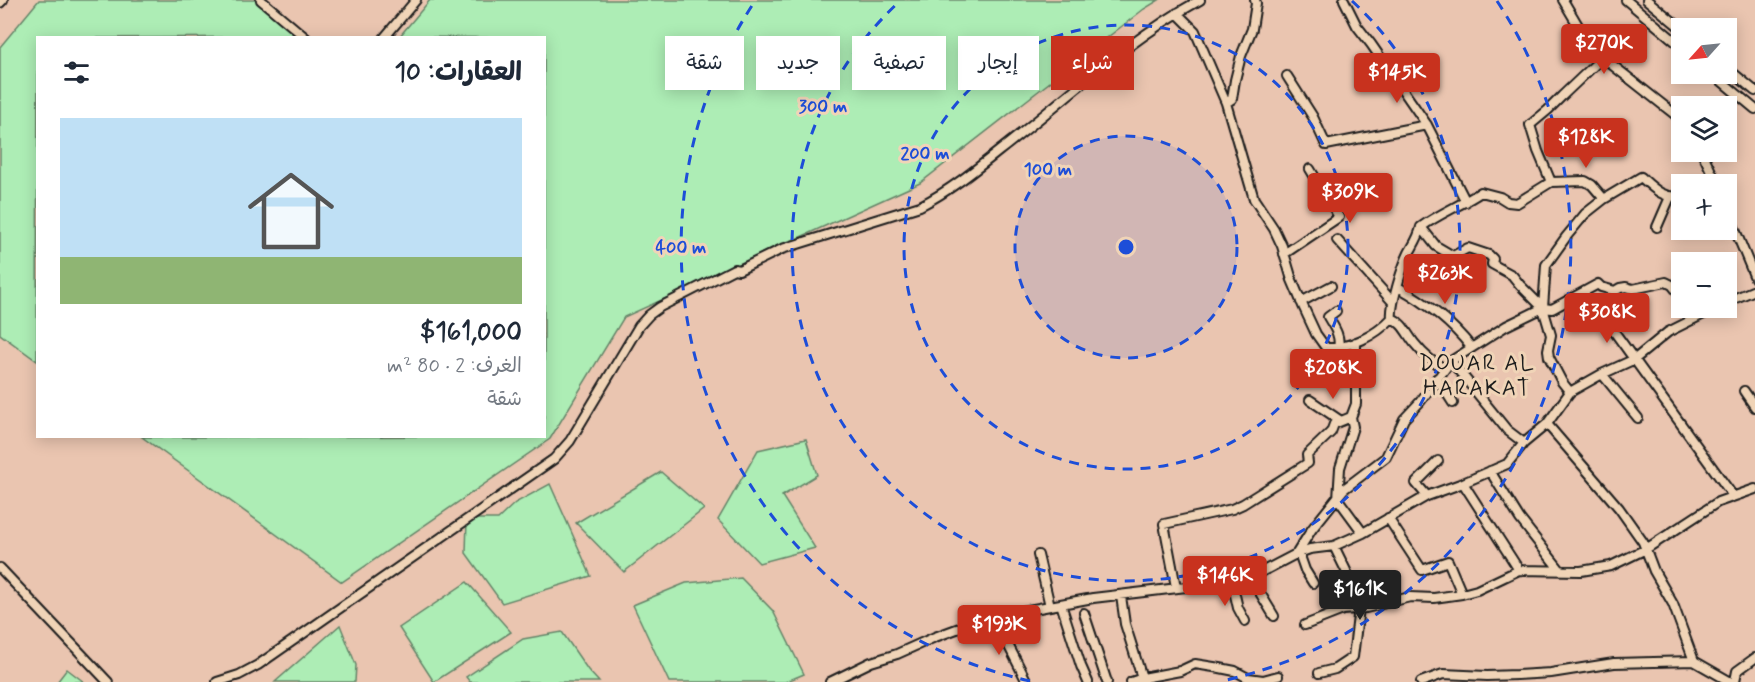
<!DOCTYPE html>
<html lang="ar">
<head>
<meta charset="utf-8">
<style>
  :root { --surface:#fff; --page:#f6f6f7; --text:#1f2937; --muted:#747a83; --line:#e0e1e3; --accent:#c8321e }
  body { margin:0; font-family:Mynerve,"Playpen Sans Arabic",sans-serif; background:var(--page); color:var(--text); direction:rtl; height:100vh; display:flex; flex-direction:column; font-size:22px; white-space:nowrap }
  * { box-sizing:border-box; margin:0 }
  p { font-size:20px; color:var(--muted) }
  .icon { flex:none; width:33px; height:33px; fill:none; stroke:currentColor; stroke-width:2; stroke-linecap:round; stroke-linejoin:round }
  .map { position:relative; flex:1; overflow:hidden; direction:ltr }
  .panel { position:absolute; left:36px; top:36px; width:510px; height:402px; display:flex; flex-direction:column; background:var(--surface); border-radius:0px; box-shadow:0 3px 15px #0003; direction:rtl }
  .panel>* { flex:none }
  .top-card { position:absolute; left:564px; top:36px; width:570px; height:54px; direction:rtl; display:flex; gap:12px }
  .needle { width:39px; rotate:243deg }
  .fabs { position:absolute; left:1671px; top:18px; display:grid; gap:12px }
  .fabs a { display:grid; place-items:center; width:66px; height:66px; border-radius:0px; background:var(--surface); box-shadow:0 3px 15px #0003; font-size:30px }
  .price { position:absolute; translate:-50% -51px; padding:0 14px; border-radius:6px; background:var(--accent); color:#fff; font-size:20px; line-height:39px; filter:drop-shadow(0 2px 3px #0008) }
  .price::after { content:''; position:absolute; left:50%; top:36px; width:18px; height:14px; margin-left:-9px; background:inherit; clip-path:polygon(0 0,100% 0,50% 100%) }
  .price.on { background:#222; color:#fff }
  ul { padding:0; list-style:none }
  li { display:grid; align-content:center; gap:12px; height:318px; padding:0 24px }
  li+li { border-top:2px solid var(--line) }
  li span { display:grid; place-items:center; height:186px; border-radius:0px; color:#555 }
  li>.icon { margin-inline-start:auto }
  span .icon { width:108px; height:108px; fill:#fffc; stroke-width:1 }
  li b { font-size:26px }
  h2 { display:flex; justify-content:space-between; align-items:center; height:72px; padding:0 24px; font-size:26px }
  .pill { padding:0 21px; border-radius:0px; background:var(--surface); box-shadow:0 3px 15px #0003; font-size:21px; line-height:54px }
  .pill.on { background:var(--accent); color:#fff }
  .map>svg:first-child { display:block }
  .green { fill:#adedb5; stroke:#648468; stroke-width:1.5 }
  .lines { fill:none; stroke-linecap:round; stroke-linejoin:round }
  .street-casing { stroke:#1c1c1c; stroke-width:12 }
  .street { stroke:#f0d4b7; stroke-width:8 }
  .ring { fill:none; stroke:#1d4ed8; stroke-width:3; stroke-dasharray:10 8 }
  .labels { text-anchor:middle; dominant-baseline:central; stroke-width:6; stroke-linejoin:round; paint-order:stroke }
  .quarter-label { font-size:22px; letter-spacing:1.5px; fill:#1c1c1c; stroke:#f0d4b7 }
  .centre { fill:#1d4ed8; stroke:#f0d4b7; stroke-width:3 }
  .ring-label { font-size:18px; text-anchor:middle; font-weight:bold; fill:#1d4ed8; stroke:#f0d4b7; stroke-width:6; stroke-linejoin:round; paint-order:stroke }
</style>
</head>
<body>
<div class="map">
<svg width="1755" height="682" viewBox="0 0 1755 682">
  <rect width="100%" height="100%" fill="#eac5b0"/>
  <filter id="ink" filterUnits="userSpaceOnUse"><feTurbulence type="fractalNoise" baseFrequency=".0167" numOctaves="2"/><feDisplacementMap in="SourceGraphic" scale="12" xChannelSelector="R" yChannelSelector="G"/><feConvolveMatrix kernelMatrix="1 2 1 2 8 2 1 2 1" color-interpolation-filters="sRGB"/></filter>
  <g filter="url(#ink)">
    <!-- green -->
    <path class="green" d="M 39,0 L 255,0 L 300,37 L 38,38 L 37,361 L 0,334 L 0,47 Z
      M 430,0 L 1159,0 L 1144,9 L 920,183 L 624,317 L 550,439 L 342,582 L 142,437 L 544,436 L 544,38 L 399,37 Z
      M 806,439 L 817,475 L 782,496 L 815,548 L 759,563 L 718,520 L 758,450 Z
      M 661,472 L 704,509 L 624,572 L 576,523 Z
      M 550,484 L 591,576 L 502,603 L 466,553 L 467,519 L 498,519 L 515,503 Z
      M 741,578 L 773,611 L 804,674 L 785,682 L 669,682 L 633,605 L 686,583 Z
      M 467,582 L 511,632 L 434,682 L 399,628 Z
      M 340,625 L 356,665 L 355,682 L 275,682 Z
      M 562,632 L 588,670 L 599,682 L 470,682 L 466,677 L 523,639 Z
      M 67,669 L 84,682 L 57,682 Z"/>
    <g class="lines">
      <defs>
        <path id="street" d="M 261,0 L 306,38
          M 1344,0 L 1357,26 L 1371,44 L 1427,125 L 1466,202
          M 1563,0 L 1592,49 L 1682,120
          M 1626,0 L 1682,47
          M 1647,0 L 1682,29
          M 0,3 L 3,0
          M 1177,13 L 1195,31 L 1226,103 L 1254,199 L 1274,229 L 1282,246 L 1292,280 L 1303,306 L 1316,334 L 1326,348 C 1351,348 1375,336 1392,318 C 1390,305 1403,265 1409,253 C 1414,244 1419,237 1421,227 C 1440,213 1462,205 1481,192 L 1500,197 L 1508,202 L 1517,203 L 1551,182 L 1538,151 L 1530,125 L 1548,110 L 1562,96 L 1603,57
          M 384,38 L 416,0
          M 1726,67 L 1755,91
          M 1713,74 L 1755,109
          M 1287,76 L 1313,117 L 1326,145 L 1427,125
          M 1226,103 L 1232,99 L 1235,80 L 1241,56 L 1252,29 L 1256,3 L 1255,0
          M 1702,152 L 1717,184
          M 1551,182 L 1585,181 L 1592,185 L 1604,199
          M 1726,208 L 1755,278
          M 1421,227 L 1436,246 L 1453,256 L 1468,248 L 1489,255 L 1493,259 L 1492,264 L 1512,275 L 1520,285 L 1543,308
          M 1657,227 L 1670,197
          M 1337,240 L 1392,301
          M 1284,254 L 1339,217 L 1310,169
          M 1398,287 C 1425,302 1452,323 1471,347
          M 1301,302 L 1331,286
          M 1726,302 L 1755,290
          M 1690,308 L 1697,316
          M 1336,311 L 1328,317 C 1334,327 1341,336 1338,348
          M 1600,312 L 1733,496
          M 1392,318 C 1403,323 1407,334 1415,344 C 1423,354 1433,363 1445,369
          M 1356,342 L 1356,404 L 1351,417 L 1353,427 L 1340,468 L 1338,499 L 1363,533
          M 1451,361 L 1507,430 L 1524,443
          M 1602,374 L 1638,418
          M 1319,375 L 1355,365
          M 1437,378 L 1453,403
          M 1744,391 L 1755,407
          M 1570,392 L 1562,382 L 1549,357 L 1548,350 L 1551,335 L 1543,308 L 1546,265 L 1566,237 L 1585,214 L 1604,199 L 1641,177 C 1652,187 1665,201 1682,195
          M 1310,400 L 1341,421
          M 1547,424 L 1570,392 L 1602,374 L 1635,359 L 1668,332 L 1716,308
          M 1490,471 L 1520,519 L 1560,570
          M 1427,496 L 1416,483 L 1438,461
          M 1388,518 L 1422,570 L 1448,561 L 1462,594
          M 1297,553 L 1312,529 L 1344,489 L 1386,457 L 1404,419 L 1420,402 L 1451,361 L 1506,326 L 1543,308 L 1552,309 L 1598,284 L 1601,287 L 1615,291 L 1620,288 L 1626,287 L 1633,289 L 1666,282 L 1672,285 L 1682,297
          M 1299,553 L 1305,570 L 1313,583
          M 1038,555 L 1050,606
          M 0,568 L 108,682
          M 1519,570 L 1581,571 L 1611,566 L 1646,549 L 1718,502 L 1755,489
          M 1251,578 L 1274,616
          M 1232,582 L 1238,608 L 1245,621
          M 1176,587 L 1164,524 L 1232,509 L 1243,504 L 1308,463 L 1307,455 L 1331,432 L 1334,424 L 1351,417
          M 1121,596 L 1125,624 L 1143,681
          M 1061,604 L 1081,666 L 1088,682
          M 1084,613 L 1107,682
          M 994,617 L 1027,682
          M 1305,625 L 1343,610 L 1366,608 L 1410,597 L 1434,598 L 1462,594 L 1477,590 L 1519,570 L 1463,483
          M 1319,673 L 1335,669 L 1353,657 L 1359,608 L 1355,589 L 1334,546
          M 1263,680 L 1278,676
          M 1735,681 L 1737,671 L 1755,658
          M 217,682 L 239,675 L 258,665 L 554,459 L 570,441 L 639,326 L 649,315 L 660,307 L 734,269 L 739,270 L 782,249 L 920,206 C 949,191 974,171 999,151 C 1065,100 1127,40 1200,0
          M 830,682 L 871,662 L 897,654 L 935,637 L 973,623 L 994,617 L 1023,611 L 1093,598 L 1246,580 L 1296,554 L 1310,549 L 1334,546 L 1363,533 L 1427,496 L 1463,483 L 1507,464 L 1524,443 L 1547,424 L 1619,508 L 1643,542 L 1654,571 L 1673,604 L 1694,661 L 1729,681
          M 1131,682 L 1143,678 L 1180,671 L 1195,664 L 1220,668 L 1235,671 L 1248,678 L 1263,680 L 1265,682
          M 1421,682 L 1443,674 L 1487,676 L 1517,675 L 1551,673 L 1614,663 L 1694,661"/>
      </defs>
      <!-- street casing -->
      <use href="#street" class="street-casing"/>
      <!-- street -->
      <use href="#street" class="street"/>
    </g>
  </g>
  <!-- distance rings -->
  <circle cx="1126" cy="247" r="111" fill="#1d4ed8" fill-opacity=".12"/>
  <g class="ring">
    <circle cx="1126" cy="247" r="111"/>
    <circle cx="1126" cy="247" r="222"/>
    <path d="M1352 1A334 334 0 1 1 900 1"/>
    <path d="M1030 681A445 445 0 0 1 755 1M1497 1A445 445 0 0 1 1222 681"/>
  </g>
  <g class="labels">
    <!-- quarter labels -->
    <g class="quarter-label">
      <text x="1477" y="364">DOUAR AL<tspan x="1477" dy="25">HARAKAT</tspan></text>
    </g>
  </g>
  <circle cx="1126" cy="247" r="9" class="centre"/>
  <g class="ring-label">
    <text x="823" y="112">300 m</text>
    <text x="925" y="159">200 m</text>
    <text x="1048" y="175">100 m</text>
    <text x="681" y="253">400 m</text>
  </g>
</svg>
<div class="fabs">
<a><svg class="needle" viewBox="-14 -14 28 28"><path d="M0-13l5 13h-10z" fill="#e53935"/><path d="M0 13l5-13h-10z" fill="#747a83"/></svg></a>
<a><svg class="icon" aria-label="layers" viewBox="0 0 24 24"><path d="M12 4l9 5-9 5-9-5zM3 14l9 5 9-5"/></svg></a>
<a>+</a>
<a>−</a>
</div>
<b class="price" style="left:1604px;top:75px">$270K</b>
<b class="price" style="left:1397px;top:104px">$145K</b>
<b class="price" style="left:1586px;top:169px">$128K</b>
<b class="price" style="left:1350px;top:224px">$309K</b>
<b class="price" style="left:1445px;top:305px">$263K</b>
<b class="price" style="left:1607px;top:344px">$308K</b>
<b class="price" style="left:1333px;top:400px">$208K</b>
<b class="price" style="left:1225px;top:607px">$146K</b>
<b class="price on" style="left:1360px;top:621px">$161K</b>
<b class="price" style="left:999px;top:656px">$193K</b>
<div class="top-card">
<a class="pill on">شراء</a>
<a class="pill">إيجار</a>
<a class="pill">تصفية</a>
<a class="pill">جديد</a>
<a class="pill">شقة</a>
</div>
<section class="panel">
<h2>العقارات: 10<svg class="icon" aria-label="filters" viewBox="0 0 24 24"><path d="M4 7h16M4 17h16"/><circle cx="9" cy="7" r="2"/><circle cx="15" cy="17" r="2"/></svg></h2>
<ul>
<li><span style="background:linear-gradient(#bfe0f5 75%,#8fb573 0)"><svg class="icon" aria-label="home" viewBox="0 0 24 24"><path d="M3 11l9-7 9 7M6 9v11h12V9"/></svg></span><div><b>$161,000</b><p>الغرف: 2 · 80 m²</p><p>شقة</p></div></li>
</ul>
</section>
</div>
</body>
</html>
